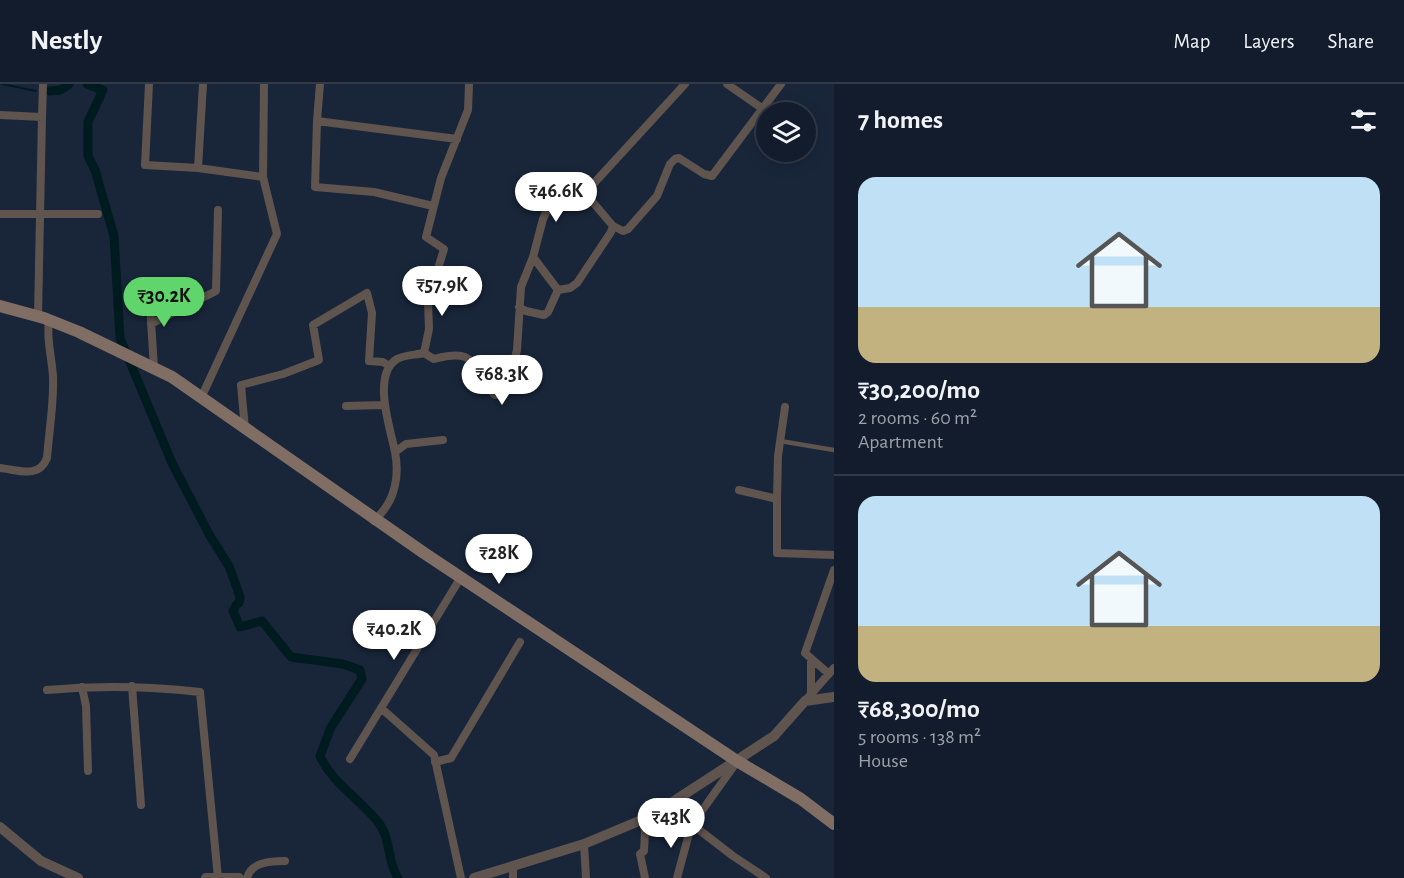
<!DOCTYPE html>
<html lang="en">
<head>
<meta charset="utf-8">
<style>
  :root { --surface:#131c2c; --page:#202938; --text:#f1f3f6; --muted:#9da1a9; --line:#323a48; --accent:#5fd56b }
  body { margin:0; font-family:"Alegreya Sans",sans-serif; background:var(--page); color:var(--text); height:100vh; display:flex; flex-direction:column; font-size:22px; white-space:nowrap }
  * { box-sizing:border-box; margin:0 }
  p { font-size:20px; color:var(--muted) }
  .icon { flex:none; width:33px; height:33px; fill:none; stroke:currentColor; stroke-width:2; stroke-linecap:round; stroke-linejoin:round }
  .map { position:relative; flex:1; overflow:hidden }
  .details { display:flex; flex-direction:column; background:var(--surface); width:570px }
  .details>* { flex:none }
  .controls { position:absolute; left:756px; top:18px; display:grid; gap:12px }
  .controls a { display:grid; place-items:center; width:60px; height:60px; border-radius:50%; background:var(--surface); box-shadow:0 3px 15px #0003,0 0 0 2px var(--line); font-size:30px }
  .price { position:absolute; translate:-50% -51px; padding:0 14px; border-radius:21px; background:#fff; color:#222; font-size:20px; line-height:39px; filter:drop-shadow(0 2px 3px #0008) }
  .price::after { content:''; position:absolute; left:50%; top:36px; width:18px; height:14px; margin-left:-9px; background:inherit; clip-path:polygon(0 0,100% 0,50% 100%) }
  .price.current { background:var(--accent); color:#111 }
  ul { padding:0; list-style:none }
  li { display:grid; align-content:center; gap:12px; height:318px; padding:0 24px }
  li+li { border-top:2px solid var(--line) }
  li span { display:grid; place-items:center; height:186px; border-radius:18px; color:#555 }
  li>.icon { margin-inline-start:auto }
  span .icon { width:108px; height:108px; fill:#fffc; stroke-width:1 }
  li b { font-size:26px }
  h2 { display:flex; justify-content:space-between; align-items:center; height:72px; padding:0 24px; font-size:26px }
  header { display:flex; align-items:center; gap:36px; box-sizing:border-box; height:84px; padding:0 30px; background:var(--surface); border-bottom:2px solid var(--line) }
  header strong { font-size:28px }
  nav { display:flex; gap:33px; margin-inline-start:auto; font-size:21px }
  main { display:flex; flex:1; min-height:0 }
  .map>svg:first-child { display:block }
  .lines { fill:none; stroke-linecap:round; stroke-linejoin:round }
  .stream { stroke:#001b1f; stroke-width:2 }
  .canal { stroke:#001b1f; stroke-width:9 }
  .service { stroke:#60544e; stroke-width:4.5 }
  .minor { stroke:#60544e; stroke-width:8 }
  .tertiary { stroke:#60544e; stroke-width:10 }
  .secondary { stroke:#806d64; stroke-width:12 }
</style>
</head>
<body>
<header>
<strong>Nestly</strong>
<nav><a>Map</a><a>Layers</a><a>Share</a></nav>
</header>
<main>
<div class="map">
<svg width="834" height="794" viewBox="0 0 834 794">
  <rect width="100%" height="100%" fill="#19263a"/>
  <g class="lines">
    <!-- stream -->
    <path class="stream" d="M 2,0 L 36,7"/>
    <!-- canal -->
    <path class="canal" d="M 87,0 L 103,6 L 88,38 L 88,72 L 95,86 L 114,152 L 120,254 L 172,379 L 210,452 L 229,482 L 240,513 L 239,519 L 236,521 L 233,527 L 240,543 L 262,537 L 291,573 L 343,580 L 360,586 L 362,595 L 331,643 L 320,672 C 332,699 360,715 378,738 C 391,753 387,778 398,794
      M 50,7 L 61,6 L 69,0"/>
    <!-- service -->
    <path class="service" d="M 780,357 L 834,366"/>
    <!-- minor -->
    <path class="minor" d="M 149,0 L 145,81 L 198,84
      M 203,0 L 198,84 L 263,93
      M 727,0 L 763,25
      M 0,31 L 42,33 L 38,232
      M 42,33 L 43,0
      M 317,37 L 320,0
      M 433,122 L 374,108 L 315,103 L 317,37 L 457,55
      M 0,130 L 98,130
      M 613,142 L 623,147 L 628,145 L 657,112 L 670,80 L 675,75 L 679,74 L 704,90 L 712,92 L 781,0
      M 533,173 L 543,135 L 563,94 L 571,102 L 585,109
      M 149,205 L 154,284
      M 519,223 L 526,227 L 544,231 L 548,228 L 558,206 L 570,204 L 577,199 L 611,148 L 613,142 L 585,109 L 685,0
      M 151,240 L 216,207 L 218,126
      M 424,269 L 434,275 C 481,262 469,286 495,311 L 503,309 L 510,293 L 517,266 L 521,203 L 533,173 L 558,206
      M 201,314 L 277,150 L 263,93 L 264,0
      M 346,322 L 383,321
      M 245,345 L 241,301 L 283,290 L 319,276 L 313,241 L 367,209 L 372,229 L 369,277 L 383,278 L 389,282
      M 395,368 L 406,360 L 443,356
      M 0,384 C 19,386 39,395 47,374 C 49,347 54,320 53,293 C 52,273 46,256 49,236
      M 739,406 L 777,415 L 777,469 L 834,471
      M 777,415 L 778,372 L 785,323
      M 374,437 C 385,426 392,416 395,401 C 397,392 397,378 395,368 C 391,346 371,291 397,275 C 404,271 416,271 424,269 L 429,245 L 428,217 L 444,165 L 426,153 L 441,94 L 468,26 L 469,0
      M 829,590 L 805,569 L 834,486
      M 132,602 L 141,721
      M 82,603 L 86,622 L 88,687
      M 47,606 C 100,601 147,602 200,608 L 218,794
      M 811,611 L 811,575
      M 805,617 L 834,584
      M 381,624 L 434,671 L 461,794
      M 350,675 L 461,493
      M 435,678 L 451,674 L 520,558
      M 651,732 L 675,735 L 698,745 L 733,772 L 766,794
      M 643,735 L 645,747 L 644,767 L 640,770 L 645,794
      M 584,760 L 586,794
      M 513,782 L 513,794
      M 247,794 C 251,778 271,777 285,777
      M 677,794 L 691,742 L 736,679"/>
    <!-- tertiary -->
    <path class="tertiary" d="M 0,743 L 41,777 L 78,794
      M 206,794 L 239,794
      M 474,794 L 584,760 L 651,732 L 774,652 L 805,617 L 834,613"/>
    <!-- secondary -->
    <path class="secondary" d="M 0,222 L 44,234 L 79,248 L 172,293 L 424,469 L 737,677 L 801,715 L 834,740"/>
  </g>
</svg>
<div class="controls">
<a><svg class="icon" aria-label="layers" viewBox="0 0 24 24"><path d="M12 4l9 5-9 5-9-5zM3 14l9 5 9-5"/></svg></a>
</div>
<b class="price" style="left:556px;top:139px">₹46.6K</b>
<b class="price" style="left:442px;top:233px">₹57.9K</b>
<b class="price current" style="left:164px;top:244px">₹30.2K</b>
<b class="price" style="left:502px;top:322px">₹68.3K</b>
<b class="price" style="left:499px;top:501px">₹28K</b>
<b class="price" style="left:394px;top:577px">₹40.2K</b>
<b class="price" style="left:671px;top:765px">₹43K</b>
</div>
<section class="details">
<h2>7 homes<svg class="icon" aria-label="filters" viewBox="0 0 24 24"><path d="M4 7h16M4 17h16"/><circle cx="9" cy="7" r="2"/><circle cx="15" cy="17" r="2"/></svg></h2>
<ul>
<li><span style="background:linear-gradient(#bfe0f5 70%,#c2b280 0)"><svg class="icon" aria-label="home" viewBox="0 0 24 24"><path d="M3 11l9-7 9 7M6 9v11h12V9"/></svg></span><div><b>₹30,200/mo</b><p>2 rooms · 60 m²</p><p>Apartment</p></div></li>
<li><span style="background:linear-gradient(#bfe0f5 70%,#c2b280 0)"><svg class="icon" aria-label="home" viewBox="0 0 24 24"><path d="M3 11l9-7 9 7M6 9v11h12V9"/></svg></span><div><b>₹68,300/mo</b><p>5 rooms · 138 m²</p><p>House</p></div></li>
</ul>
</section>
</main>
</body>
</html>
